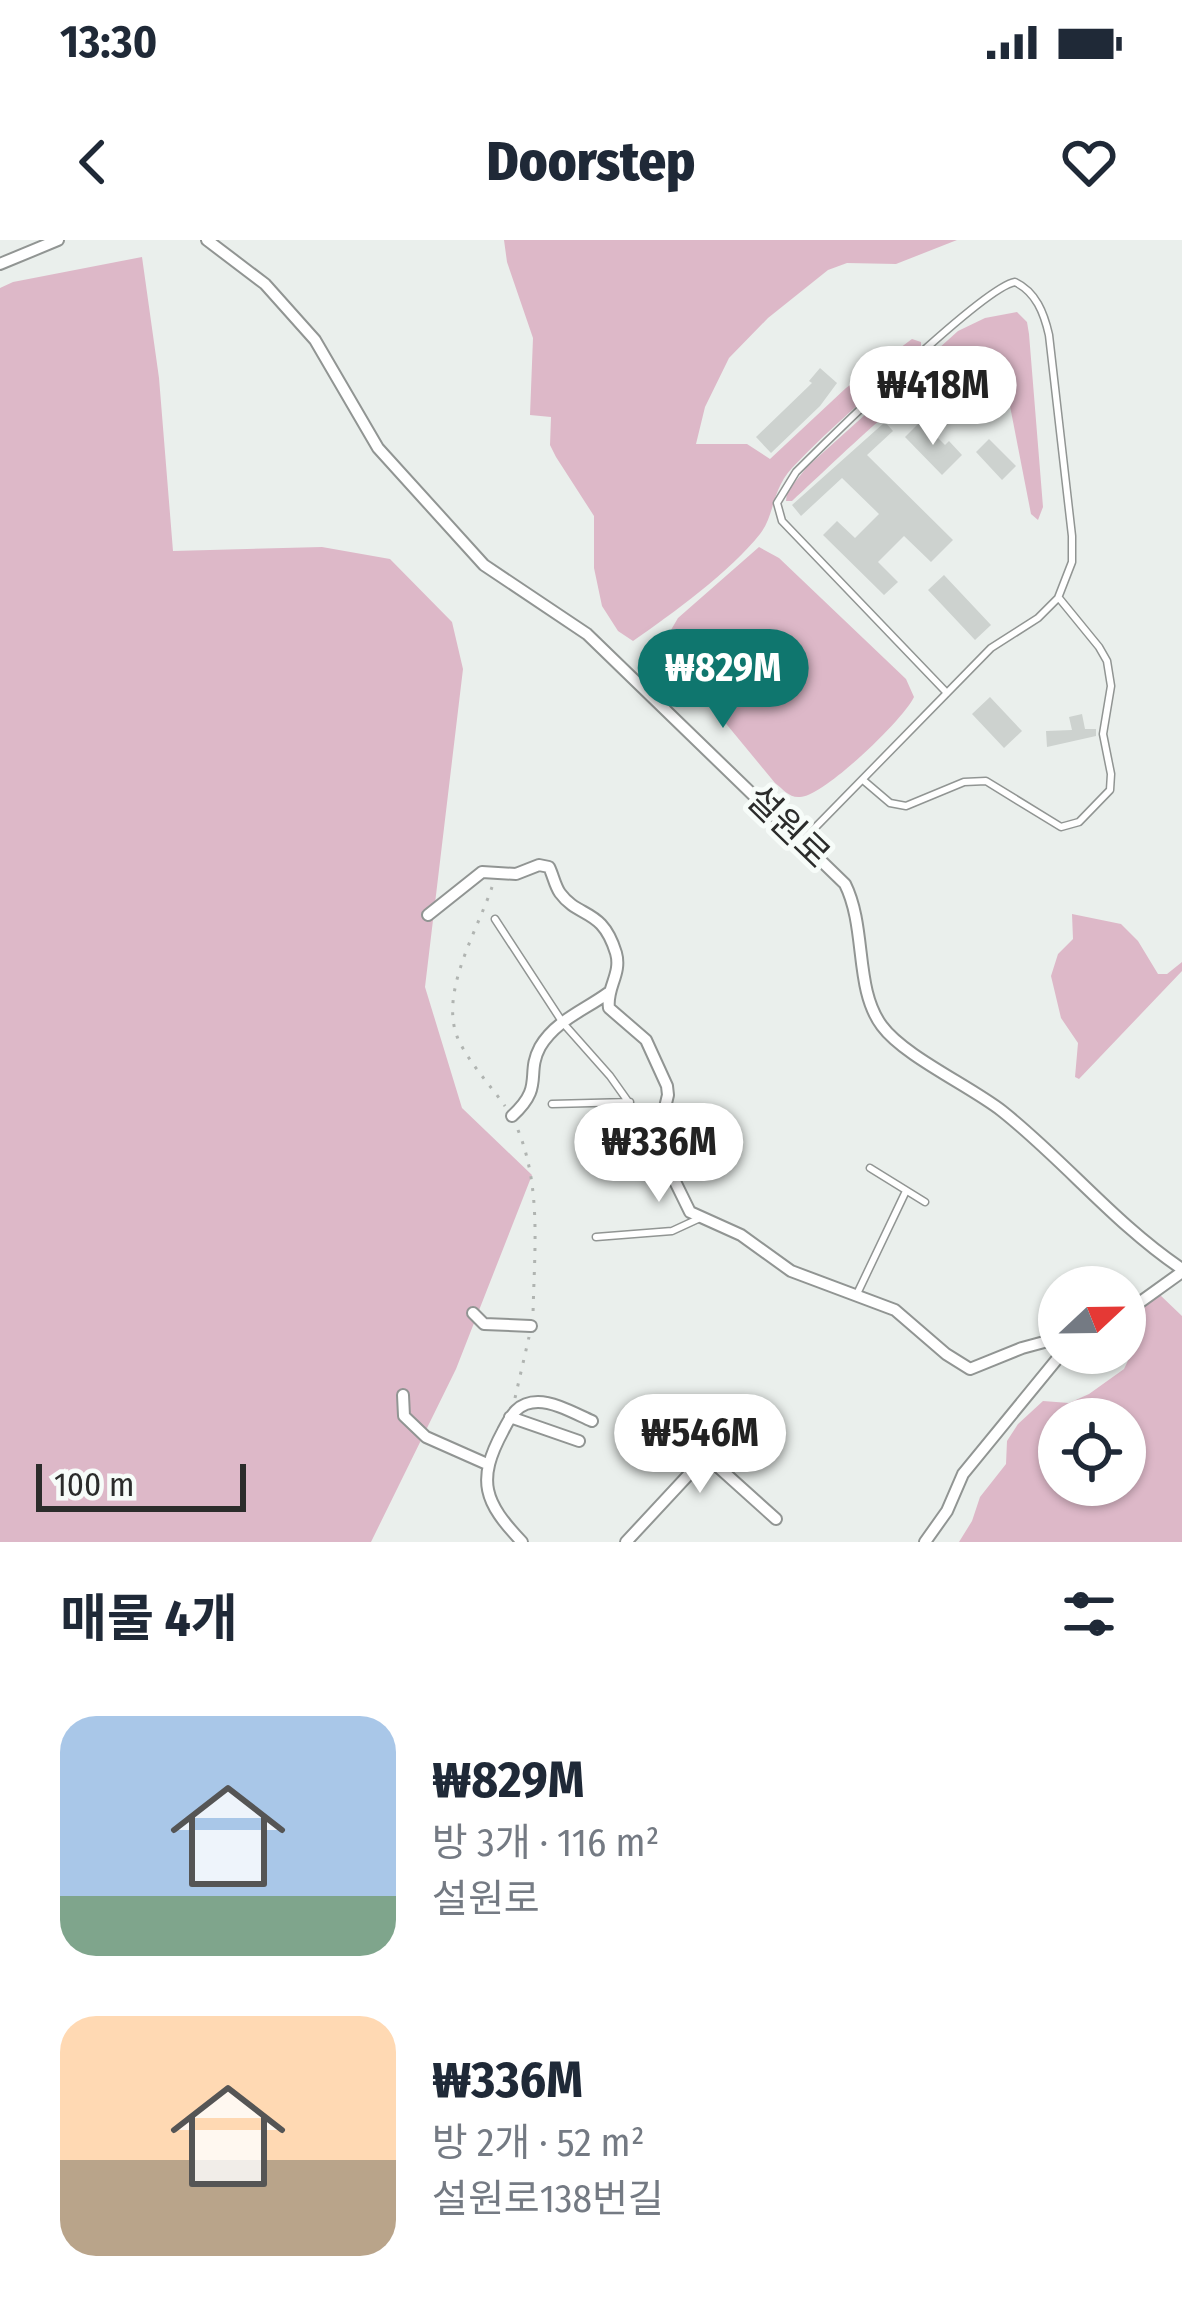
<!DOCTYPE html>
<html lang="ko">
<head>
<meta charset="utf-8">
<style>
  :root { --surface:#fff; --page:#f6f6f7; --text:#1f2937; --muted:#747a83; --accent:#0f766e }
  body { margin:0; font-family:"Fira Sans Condensed","Noto Sans KR",sans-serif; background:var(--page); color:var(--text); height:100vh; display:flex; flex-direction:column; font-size:45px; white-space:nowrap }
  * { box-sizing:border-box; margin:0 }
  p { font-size:39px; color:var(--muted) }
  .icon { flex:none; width:66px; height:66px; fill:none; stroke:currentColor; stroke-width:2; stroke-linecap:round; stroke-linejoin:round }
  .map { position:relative; height:1302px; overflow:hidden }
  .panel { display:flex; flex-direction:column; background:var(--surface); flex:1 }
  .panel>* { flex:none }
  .needle { width:78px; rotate:68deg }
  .tools { position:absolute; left:1038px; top:1026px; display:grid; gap:24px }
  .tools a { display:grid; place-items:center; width:108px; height:108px; border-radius:50%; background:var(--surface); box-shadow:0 3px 9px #0004; font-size:60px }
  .scale { position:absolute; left:36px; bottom:30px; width:210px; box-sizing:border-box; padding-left:12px; border:6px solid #2b2c2b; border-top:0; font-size:33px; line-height:42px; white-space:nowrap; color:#2b2c2b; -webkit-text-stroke:9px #f7fcf9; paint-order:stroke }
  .price { position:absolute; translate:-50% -102px; padding:0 27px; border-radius:42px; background:#fff; color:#222; font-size:39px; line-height:78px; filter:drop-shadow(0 3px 6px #0008) }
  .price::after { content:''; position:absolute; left:50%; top:72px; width:36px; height:27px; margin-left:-18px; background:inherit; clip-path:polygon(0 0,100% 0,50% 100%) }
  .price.current { background:var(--accent); color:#fff }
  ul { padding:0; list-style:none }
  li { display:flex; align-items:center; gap:36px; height:300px; padding:0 60px }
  li span { display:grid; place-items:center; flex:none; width:336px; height:240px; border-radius:36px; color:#555 }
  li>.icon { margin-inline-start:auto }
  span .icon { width:144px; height:144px; fill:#fffc; stroke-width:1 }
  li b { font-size:51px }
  h2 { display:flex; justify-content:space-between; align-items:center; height:144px; padding:0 60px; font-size:51px }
  .status { display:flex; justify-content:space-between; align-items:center; height:84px; padding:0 60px; background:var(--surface); direction:ltr }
  .status svg { height:33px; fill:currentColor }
  header { display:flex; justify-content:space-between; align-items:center; height:156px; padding:0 60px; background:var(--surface); font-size:54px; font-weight:800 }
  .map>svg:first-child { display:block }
  .green { fill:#ddb8c8; fill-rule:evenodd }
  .building { fill:#cdd2cf }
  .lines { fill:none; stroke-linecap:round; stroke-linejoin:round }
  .service-casing { stroke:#919593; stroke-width:9 }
  .minor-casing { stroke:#919593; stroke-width:14 }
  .path { stroke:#b0b4b1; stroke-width:3; stroke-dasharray:3 9; stroke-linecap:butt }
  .service { stroke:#fff; stroke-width:6 }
  .minor { stroke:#fff; stroke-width:10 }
  .labels { text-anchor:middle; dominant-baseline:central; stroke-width:10; stroke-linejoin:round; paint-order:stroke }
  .street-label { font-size:36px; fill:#2b2c2b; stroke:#f7fcf9 }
</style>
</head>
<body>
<div class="status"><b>13:30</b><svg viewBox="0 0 49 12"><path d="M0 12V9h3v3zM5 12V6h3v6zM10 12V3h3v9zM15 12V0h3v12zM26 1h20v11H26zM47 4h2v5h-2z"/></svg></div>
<header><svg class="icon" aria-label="back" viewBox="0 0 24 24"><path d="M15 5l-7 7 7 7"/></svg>Doorstep<svg class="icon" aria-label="heart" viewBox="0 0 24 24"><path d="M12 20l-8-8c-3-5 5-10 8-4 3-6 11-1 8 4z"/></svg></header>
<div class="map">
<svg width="1182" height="1302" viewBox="0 0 1182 1302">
  <rect width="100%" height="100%" fill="#eaefec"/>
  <!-- green -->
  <path class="green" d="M 504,0 L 957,0 L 896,24 L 847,23 L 828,30 L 768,78 L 729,118 L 705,167 L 696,204 L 747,204 L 770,219 L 846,148 L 912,99 L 921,102 L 921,107 C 879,148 832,185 792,228 C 771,251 775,275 760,294 C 731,331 672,374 633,401 L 618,391 L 602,366 L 594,328 L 594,276 L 556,217 L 550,205 L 551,177 L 530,175 L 533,98 L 507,22 Z
    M 142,17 L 159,138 L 173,311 L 322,307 L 390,319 L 452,382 L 463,429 L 425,747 L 462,868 L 532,935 L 456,1129 L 371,1302 L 0,1302 L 0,48 L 13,42 Z
    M 1017,72 L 1027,82 L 1029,94 L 1043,267 L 1038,280 L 1031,274 L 1002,125 L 998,114 L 988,109 C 924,130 843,215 792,261 L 786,261 L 787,252 L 807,227 L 958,91 L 985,78 Z
    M 759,307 L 779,318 L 906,439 L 914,457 C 904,479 823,557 800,557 C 789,558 783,549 775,543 L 690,440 L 669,405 L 668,395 L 678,378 Z
    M 1072,674 L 1121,684 L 1138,701 L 1158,734 L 1167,734 L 1182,722 L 1182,731 L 1079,839 L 1075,837 L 1078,803 L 1061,778 L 1051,736 L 1058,714 L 1073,699 Z
    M 1159,1054 L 1182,1076 L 1182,1302 L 959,1302 L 972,1281 L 980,1257 L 1006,1224 L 1007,1201 L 1018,1184 L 1043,1161 L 1069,1163 L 1089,1154 L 1124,1129 L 1134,1108 L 1125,1092 L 1125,1076 ZM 1059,1179 L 1125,1179 L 1125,1245 L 1059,1245 Z"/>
  <!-- building -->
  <path class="building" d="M 820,128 L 837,143 L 820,166 L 771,213 L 756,197 L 812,143 L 809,141 Z
    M 921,181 L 945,205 L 949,201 L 962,215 L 942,235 L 905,197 Z
    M 885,182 L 893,191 L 867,215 L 953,300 L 931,322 L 904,296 L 878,322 L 898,342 L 884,355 L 823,295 L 837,281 L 855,298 L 879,274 L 842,238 L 801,276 L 792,265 Z
    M 989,199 L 1016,226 L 1002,240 L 976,212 Z
    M 944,335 L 991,385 L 975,400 L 928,350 Z
    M 990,457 L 1022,491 L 1004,508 L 972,474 Z
    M 1082,474 L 1085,489 L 1096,489 L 1096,496 L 1047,507 L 1046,491 L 1072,490 L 1069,477 Z"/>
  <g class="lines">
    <defs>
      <path id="service" d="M 863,540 L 890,563 L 906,566 L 964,542 L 986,541 L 1061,587 L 1079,582 L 1110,550 L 1111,534 L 1103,494 L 1111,446 L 1107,421 L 1099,407 L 1059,358
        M 802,601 L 991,408 L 1038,378 L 1058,358 L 1072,322 L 1072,296 L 1049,95 C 1044,73 1036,52 1015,42 C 983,47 828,200 796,232 L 777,263 L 782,281 L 947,453
        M 495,679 L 563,783 L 610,836 L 654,898
        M 552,864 L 630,862
        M 623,924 L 668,926
        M 870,928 L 925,962
        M 596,997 L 672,991 L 698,979
        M 856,1056 L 906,951"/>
      <path id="minor" d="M 207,0 L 265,44 L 315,100 L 378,208 L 484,325 L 587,394 L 845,644 C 867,688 854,749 882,786 C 904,816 970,846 1002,871 C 1065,921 1115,984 1182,1029
        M 0,24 L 58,0
        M 428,675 L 482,632 L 516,634 L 539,625 L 549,627 C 553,635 555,646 560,653 C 579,679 602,667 616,713 C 622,734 606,748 609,768 L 646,800 L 667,846 L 668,855 L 658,896 L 664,919 L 690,972 L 741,995 L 791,1031 L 895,1070 L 946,1114 L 970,1129 L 1022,1108 L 1059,1098
        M 512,876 C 545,846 525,835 540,807 C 556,780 585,770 608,753
        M 473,1073 L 484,1084 L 531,1086
        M 1125,1073 L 1182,1032
        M 403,1155 L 404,1176 L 426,1197 L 487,1224
        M 510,1177 L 579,1201
        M 522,1302 C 484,1262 476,1241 503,1191 C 511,1175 518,1162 538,1162 C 555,1162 576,1174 592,1181
        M 626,1302 L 706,1216 L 776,1279
        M 925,1302 L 947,1271 L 963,1234 L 1062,1113"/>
    </defs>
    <!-- service casing -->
    <use href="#service" class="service-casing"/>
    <!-- minor casing -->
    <use href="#minor" class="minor-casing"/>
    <!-- path -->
    <path class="path" d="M 492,647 C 477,692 436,757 460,803 C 472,826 490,845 505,866
      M 518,890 C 542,949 534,1013 533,1076
      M 515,1158 L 529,1097"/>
    <!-- service -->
    <use href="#service" class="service"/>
    <!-- minor -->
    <use href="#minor" class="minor"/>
  </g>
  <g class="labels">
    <!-- street labels -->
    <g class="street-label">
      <text transform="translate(788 587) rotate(44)">설원로</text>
    </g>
  </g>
</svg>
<div class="tools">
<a><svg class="needle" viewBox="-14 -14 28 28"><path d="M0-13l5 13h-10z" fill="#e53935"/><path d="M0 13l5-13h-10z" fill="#747a83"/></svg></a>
<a><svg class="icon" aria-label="locate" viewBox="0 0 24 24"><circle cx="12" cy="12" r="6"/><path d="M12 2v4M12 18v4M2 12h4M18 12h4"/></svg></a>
</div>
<div class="scale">100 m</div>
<b class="price" style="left:933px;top:208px">₩418M</b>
<b class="price current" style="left:723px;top:491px">₩829M</b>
<b class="price" style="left:659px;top:965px">₩336M</b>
<b class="price" style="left:700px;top:1256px">₩546M</b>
</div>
<section class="panel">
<h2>매물 4개<svg class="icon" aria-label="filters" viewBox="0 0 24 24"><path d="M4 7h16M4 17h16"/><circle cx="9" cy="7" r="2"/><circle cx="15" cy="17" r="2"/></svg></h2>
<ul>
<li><span style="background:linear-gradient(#a9c7e8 75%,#7fa58c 0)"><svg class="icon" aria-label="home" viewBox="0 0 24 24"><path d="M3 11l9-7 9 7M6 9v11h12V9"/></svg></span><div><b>₩829M</b><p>방 3개 · 116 m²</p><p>설원로</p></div></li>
<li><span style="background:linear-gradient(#ffd9b3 60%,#b9a48a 0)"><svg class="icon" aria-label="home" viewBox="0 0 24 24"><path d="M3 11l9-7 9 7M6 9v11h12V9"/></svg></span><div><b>₩336M</b><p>방 2개 · 52 m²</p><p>설원로138번길</p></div></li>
</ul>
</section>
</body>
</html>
